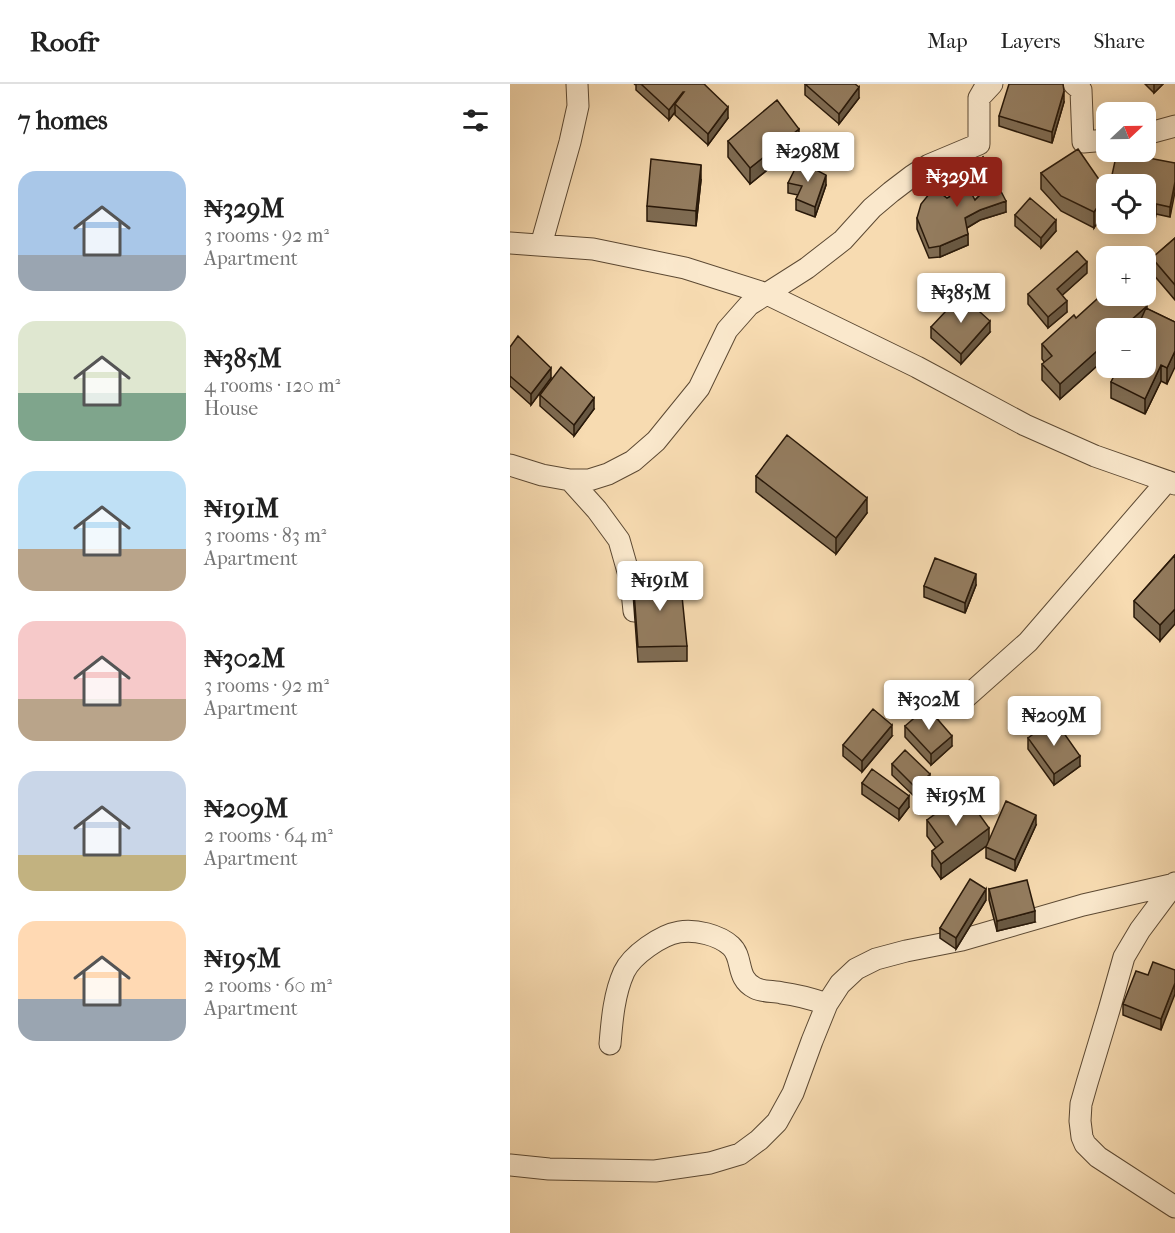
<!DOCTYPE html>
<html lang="en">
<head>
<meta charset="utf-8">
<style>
  :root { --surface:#fff; --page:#f6f6f6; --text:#222; --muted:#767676; --line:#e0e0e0; --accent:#8f2418 }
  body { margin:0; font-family:"IM FELL French Canon",serif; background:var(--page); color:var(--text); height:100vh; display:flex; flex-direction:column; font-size:22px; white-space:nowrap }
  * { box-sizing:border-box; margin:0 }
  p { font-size:20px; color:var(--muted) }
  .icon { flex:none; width:33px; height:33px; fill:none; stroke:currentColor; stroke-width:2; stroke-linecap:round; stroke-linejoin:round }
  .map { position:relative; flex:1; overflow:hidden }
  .sheet { display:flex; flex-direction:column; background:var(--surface); width:510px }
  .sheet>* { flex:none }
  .needle { width:39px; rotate:68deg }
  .tools { position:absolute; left:586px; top:18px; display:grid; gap:12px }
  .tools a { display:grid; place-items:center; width:60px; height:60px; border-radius:12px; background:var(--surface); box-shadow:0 3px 15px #0003; font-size:30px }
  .price { position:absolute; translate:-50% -51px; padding:0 14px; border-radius:6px; background:#fff; color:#222; font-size:20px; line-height:39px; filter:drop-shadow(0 2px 3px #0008) }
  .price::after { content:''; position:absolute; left:50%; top:36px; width:18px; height:14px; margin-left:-9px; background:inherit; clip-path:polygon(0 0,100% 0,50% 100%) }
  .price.active { background:var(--accent); color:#fff }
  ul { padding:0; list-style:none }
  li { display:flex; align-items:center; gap:18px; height:150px; padding:0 18px }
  li span { display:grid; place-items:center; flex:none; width:168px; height:120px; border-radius:18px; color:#555 }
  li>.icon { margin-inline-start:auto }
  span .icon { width:72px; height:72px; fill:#fffc; stroke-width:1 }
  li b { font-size:26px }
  h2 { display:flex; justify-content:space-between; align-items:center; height:72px; padding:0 18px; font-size:26px }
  header { display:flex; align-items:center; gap:36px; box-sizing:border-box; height:84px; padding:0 30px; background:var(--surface); border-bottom:2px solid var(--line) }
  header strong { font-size:28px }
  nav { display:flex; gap:33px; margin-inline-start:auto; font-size:21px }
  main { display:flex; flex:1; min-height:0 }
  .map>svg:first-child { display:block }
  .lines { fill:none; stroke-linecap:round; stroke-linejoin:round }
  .minor-casing { stroke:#5c4933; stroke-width:23 }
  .minor { stroke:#fae8cc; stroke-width:21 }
  .wall { fill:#7f6c53; stroke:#281809; stroke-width:1.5 }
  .shaded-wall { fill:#685843; stroke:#281809; stroke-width:1.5 }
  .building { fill:#947d60; stroke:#281809; stroke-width:1.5 }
</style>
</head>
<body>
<header>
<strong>Roofr</strong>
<nav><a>Map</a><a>Layers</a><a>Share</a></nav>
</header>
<main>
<section class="sheet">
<h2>7 homes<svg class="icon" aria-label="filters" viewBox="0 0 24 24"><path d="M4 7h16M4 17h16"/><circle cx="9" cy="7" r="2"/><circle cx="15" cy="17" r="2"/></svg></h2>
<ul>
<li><span style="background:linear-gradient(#a9c7e8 70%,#9aa5b1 0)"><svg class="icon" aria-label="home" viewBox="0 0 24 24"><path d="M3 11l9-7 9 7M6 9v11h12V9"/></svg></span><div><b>₦329M</b><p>3 rooms · 92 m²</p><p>Apartment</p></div></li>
<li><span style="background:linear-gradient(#dfe7d0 60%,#7fa58c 0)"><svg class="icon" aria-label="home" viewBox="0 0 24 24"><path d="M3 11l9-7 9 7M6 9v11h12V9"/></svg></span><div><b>₦385M</b><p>4 rooms · 120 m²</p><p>House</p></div></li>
<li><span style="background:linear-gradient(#bfe0f5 65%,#b9a48a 0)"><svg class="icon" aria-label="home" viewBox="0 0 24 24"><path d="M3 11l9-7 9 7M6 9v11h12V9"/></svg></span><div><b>₦191M</b><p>3 rooms · 83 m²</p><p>Apartment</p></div></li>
<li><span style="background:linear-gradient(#f6c9c9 65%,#b9a48a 0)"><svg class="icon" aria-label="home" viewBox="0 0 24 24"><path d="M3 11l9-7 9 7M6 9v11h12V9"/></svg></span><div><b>₦302M</b><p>3 rooms · 92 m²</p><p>Apartment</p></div></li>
<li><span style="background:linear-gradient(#c9d6e8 70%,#c2b280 0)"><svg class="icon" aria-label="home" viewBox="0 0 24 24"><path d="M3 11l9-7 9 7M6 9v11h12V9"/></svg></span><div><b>₦209M</b><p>2 rooms · 64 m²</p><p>Apartment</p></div></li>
<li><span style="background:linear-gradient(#ffd9b3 65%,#9aa5b1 0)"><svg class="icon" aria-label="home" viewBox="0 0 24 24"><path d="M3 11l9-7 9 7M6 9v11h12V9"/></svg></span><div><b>₦195M</b><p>2 rooms · 60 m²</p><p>Apartment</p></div></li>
</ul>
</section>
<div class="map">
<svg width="665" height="1149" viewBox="0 0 665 1149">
  <rect width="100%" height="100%" fill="#f7dbb1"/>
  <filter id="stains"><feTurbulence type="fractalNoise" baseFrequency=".00333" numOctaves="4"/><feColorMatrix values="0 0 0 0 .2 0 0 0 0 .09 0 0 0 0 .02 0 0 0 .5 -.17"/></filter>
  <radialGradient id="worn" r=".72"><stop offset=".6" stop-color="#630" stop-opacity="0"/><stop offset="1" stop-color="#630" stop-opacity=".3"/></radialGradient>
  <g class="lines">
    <defs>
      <path id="minor" d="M 477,0 L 469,14 L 482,0
        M 564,0 L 571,6 L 573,58 L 597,56
        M 636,50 L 665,42
        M 0,159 L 83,165 L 175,184 L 257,210 L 407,283 L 515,341 L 585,372 L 665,400
        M 31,161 L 60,58 L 68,22 L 67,0
        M 0,381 L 32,391 L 60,396 L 79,396 L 98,390 L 123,377 L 146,357 L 189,304 L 217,246 L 239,221 L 297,184 L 333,156 L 362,124 L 381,108 L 402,92 L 419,81 L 469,60 L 469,14
        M 60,396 L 87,426 L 109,456 L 121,498 L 124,527
        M 454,615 L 518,558 L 657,397
        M 665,799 L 630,846 L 614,873 L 599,926 L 577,999 L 571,1020 L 570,1037 L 572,1053 L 575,1060 L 588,1073 L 665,1123
        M 100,960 C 102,936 104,910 114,888 C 122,871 151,851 169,848 C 185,845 209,851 221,862 C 234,874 225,894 245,904 C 253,908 264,907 272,909 C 288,911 302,915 317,920
        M 0,1081 L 39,1085 L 145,1087 L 200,1079 L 230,1070 L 249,1056 L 267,1038 L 283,1009 L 302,957 L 317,920 L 330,900 L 346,885 L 366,875 L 396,867 L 452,856 L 573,821 L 665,800"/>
    </defs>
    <!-- minor casing -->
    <use href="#minor" class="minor-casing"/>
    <!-- minor -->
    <use href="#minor" class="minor"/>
  </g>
  <!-- wall -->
  <path class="wall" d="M 124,0 L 194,0 L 218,34 L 198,61 L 165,31 L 165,28 L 159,36 L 126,6 L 126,1 Z
    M 295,0 L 349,14 L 329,40 L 295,11 Z
    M 635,0 L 653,0 L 644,9 Z
    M 554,18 L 542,59 L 489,42 L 489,32 Z
    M 218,57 L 289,60 L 240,100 L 218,73 Z
    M 473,73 L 496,128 L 470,136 L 457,144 L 458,161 L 430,173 L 419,174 L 407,145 L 407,134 L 437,114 L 465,116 L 470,111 L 458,99 L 458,88 Z
    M 665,79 L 660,133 L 646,130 L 644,142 L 633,140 L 636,140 L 636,100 Z
    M 531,89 L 597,107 L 584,144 L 551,127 L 531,105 Z
    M 191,96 L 186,142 L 137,137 L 137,122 Z
    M 278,99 L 316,101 L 305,133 L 286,126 L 286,115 L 288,111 L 278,109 Z
    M 505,131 L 546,147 L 531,164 L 505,142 Z
    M 665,154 L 665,216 L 642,189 L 642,174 Z
    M 577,189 L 552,211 L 557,228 L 538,244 L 518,220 L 518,210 Z
    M 637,225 L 665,238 L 657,300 L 651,297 L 635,330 L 601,314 L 601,298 L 636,244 L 597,244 L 597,273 L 550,315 L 532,296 L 532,280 L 535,279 L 532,275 L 532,260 L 566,234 Z
    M 421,243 L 480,248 L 451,280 L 421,254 Z
    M 0,263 L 41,294 L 21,321 L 0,302 Z
    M 30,311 L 84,325 L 64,352 L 30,322 Z
    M 246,392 L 357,429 L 326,470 L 246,408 Z
    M 665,471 L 650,557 L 624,533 L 624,517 Z
    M 123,494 L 177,562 L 177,577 L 128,578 L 123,509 Z
    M 466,501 L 455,529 L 414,513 L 414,502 Z
    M 395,642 L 442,662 L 421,681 L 395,653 Z
    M 382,652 L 352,688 L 333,672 L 333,661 Z
    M 518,654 L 570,682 L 544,701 L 518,665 Z
    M 382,680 L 420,700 L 406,714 L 382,691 Z
    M 352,699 L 399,723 L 389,736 L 352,710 Z
    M 417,736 L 479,755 L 526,741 L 505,787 L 476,774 L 476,762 L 431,795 L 422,782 L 422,767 L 426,764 L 417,752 Z
    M 479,805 L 525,838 L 487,847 L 479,816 Z
    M 476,816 L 446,865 L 430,854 L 430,844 Z
    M 665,886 L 651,946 L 613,931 L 613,920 L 638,891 Z"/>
  <!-- shaded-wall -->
  <path class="shaded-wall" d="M 644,0 L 653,0 L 644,9 Z
    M 349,3 L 349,14 L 329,40 L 329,30 Z
    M 554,7 L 554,18 L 542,59 L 542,48 Z
    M 173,8 L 173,18 L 165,20 L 165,28 L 159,36 L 159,26 Z
    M 218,23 L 218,34 L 198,61 L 198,50 Z
    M 289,45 L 289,60 L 240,100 L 240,84 Z
    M 191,81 L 191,96 L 186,142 L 186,127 Z
    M 316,91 L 316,101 L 305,133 L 305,123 Z
    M 665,98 L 665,108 L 660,133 L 660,123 Z
    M 597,109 L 597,125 L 584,144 L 584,128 Z
    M 496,117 L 496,128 L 470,136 L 455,145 L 455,134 L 470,126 Z
    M 646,120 L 646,130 L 644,142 L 644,131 Z
    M 546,136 L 546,147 L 531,164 L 531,154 Z
    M 458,150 L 458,161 L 430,173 L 430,162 Z
    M 577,178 L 577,189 L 547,216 L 547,205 Z
    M 557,217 L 557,228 L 538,244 L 538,233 Z
    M 637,222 L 637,238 L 629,244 L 612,244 Z
    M 480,237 L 480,248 L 451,280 L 451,270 Z
    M 597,258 L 597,273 L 550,315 L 550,300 Z
    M 665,267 L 665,283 L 657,300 L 657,284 Z
    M 651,281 L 651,297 L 635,330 L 635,315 Z
    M 41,284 L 41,294 L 21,321 L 21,310 Z
    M 84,314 L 84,325 L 64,352 L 64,341 Z
    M 357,414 L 357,429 L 326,470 L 326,454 Z
    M 466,490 L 466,501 L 455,529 L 455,519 Z
    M 665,525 L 665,540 L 650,557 L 650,541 Z
    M 382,641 L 382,652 L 352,688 L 352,677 Z
    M 442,652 L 442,662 L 421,681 L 421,670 Z
    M 570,672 L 570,682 L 544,701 L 544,690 Z
    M 420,690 L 420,700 L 406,714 L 406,704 Z
    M 399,712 L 399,723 L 389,736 L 389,725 Z
    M 526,731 L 526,741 L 505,787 L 505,776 Z
    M 479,744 L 479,760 L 431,795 L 431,780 Z
    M 476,805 L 476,816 L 446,865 L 446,854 Z
    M 525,827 L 525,838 L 487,847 L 487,837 Z
    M 665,899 L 665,910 L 651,946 L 651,935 Z"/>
  <!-- building -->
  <path class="building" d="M 131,0 L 194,0 L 218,23 L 198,50 L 165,20 L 174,8 L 173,8 L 159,26 Z
    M 295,0 L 345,0 L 349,3 L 329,30 Z
    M 499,0 L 553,0 L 554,7 L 542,48 L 489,32 Z
    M 267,16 L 289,45 L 240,84 L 218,57 Z
    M 568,65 L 597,107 L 597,109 L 584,128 L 551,112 L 531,89 Z
    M 607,68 L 665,79 L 665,98 L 660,123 L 646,120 L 644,131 L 636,130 L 636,100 L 600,100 Z
    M 473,73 L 496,117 L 470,126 L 455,134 L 458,150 L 430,162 L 419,164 L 407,134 L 411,120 L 424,104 L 437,114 L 458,103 L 465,116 L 476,105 L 458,88 Z
    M 141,75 L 191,81 L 186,127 L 137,122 Z
    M 289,77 L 316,91 L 305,123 L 286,115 L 292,102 L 278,99 Z
    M 520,114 L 546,136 L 531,154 L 505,131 Z
    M 665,154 L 665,201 L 642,174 Z
    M 567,167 L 577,178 L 547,205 L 557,217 L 538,233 L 518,210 Z
    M 597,206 L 597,212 L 627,212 L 637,222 L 612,244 L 597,244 L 597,258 L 550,300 L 532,280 L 542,272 L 532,260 L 564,231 L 566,234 Z
    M 451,211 L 480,237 L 451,270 L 421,243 Z
    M 636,224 L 665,238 L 665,267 L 657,284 L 651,281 L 635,315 L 601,298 L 608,284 L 636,284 L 636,244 L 627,244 Z
    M 8,252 L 41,284 L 21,310 L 0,292 L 0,263 Z
    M 51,283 L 84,314 L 64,341 L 30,311 Z
    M 277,351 L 357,414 L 326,454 L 246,392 Z
    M 665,471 L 665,525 L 650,541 L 624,517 Z
    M 425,474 L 466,490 L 455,519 L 414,502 Z
    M 170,492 L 177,562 L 128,563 L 123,494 Z
    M 417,623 L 442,652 L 421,670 L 395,642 Z
    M 363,625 L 382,641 L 352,677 L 333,661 Z
    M 544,635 L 570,672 L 544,690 L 518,654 Z
    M 395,666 L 420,690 L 406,704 L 382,680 Z
    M 362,685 L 399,712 L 389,725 L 352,699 Z
    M 454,709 L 479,744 L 431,780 L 422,767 L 433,758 L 417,736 Z
    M 496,717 L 526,731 L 505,776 L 476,763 Z
    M 460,795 L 476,805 L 446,854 L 430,844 Z
    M 517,796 L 525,827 L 487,837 L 479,805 Z
    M 643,878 L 665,886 L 665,899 L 651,935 L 613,920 L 626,887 L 638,891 Z"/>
  <rect width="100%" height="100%" filter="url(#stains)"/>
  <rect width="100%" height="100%" fill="url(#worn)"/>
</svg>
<div class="tools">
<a><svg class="needle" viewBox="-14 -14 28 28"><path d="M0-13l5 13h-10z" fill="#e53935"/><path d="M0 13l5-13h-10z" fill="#767676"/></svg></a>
<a><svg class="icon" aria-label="locate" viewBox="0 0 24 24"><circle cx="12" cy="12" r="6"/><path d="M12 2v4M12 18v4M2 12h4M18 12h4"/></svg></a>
<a>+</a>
<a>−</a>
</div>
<b class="price" style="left:298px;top:99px">₦298M</b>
<b class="price active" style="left:447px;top:124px">₦329M</b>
<b class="price" style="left:451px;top:240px">₦385M</b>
<b class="price" style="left:150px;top:528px">₦191M</b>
<b class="price" style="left:419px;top:647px">₦302M</b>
<b class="price" style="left:544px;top:663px">₦209M</b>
<b class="price" style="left:446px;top:743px">₦195M</b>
</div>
</main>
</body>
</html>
